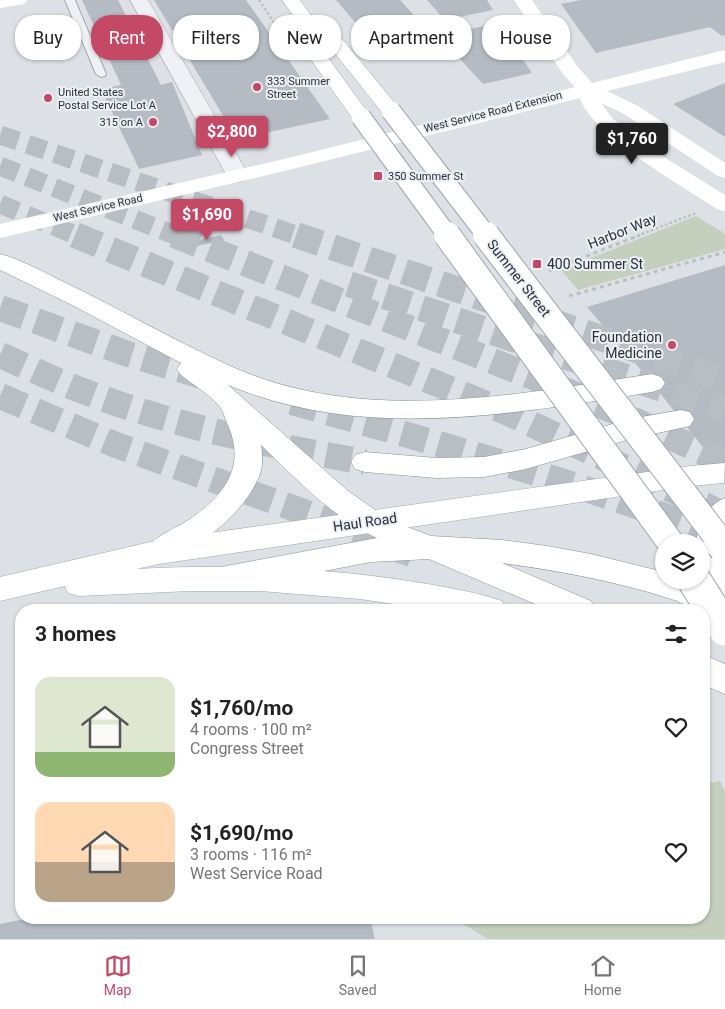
<!DOCTYPE html>
<html lang="en">
<head>
<meta charset="utf-8">
<style>
  :root { --surface:#fff; --page:#f2f2f2; --text:#222; --muted:#767676; --line:#e0e0e0; --accent:#c34966 }
  body { margin:0; font-family:Roboto,sans-serif; background:var(--page); color:var(--text); height:100vh; display:flex; flex-direction:column; font-size:19px; white-space:nowrap }
  * { box-sizing:border-box; margin:0 }
  p { font-size:16px; color:var(--muted) }
  .icon { flex:none; width:28px; height:28px; fill:none; stroke:currentColor; stroke-width:2; stroke-linecap:round; stroke-linejoin:round }
  .map { position:relative; flex:1; overflow:hidden }
  .sheet { position:absolute; left:15px; top:604px; width:695px; height:320px; display:flex; flex-direction:column; background:var(--surface); border-radius:20px; box-shadow:0 1px 4px #0004 }
  .sheet>* { flex:none }
  .guide { position:absolute; left:15px; top:15px; width:695px; height:45px; display:flex; gap:10px }
  .fabs { position:absolute; left:655px; top:534px; display:grid; gap:10px }
  .fabs a { display:grid; place-items:center; width:55px; height:55px; border-radius:50%; background:var(--surface); box-shadow:0 1px 4px #0004; font-size:25px }
  .price { position:absolute; translate:-50% -42px; padding:0 11px; border-radius:5px; background:var(--accent); color:#fff; font-size:16px; line-height:32px; filter:drop-shadow(0 1px 2px #0008) }
  .price::after { content:''; position:absolute; left:50%; top:30px; width:15px; height:11px; margin-left:-8px; background:inherit; clip-path:polygon(0 0,100% 0,50% 100%) }
  .price.on { background:#222; color:#fff }
  ul { padding:0; list-style:none }
  li { display:flex; align-items:center; gap:15px; height:125px; padding:0 20px }
  li span { display:grid; place-items:center; flex:none; width:140px; height:100px; border-radius:15px; color:#555 }
  li>.icon { margin-inline-start:auto }
  span .icon { width:60px; height:60px; fill:#fffc; stroke-width:1 }
  li b { font-size:21px }
  h2 { display:flex; justify-content:space-between; align-items:center; height:60px; padding:0 20px; font-size:21px }
  .tag { padding:0 18px; border-radius:20px; background:var(--surface); box-shadow:0 1px 4px #0004; font-size:18px; line-height:45px }
  .tag.on { background:var(--accent); color:#fff }
  .dock { display:flex; justify-content:space-around; align-items:center; height:70px; border-top:1px solid var(--line); background:var(--surface); font-size:14px; color:var(--muted) }
  .dock a { display:grid; justify-items:center; gap:2px }
  .dock .on { color:var(--accent) }
  .map>svg:first-child { display:block }
  .green { fill:#c4cfbe }
  .building { fill:#b4bbc2 }
  .lines { fill:none; stroke-linecap:round; stroke-linejoin:round }
  .highway-tunnel-far2 { stroke:#b9bec4; stroke-width:19; stroke-dasharray:19 10; stroke-linecap:butt }
  .highway-tunnel-far1 { stroke:#b9bec4; stroke-width:26; stroke-dasharray:26 12; stroke-linecap:butt }
  .highway-tunnel { stroke:#b9bec4; stroke-width:33; stroke-dasharray:33 17; stroke-linecap:butt }
  .lane-casing { stroke:#a3a8af; stroke-width:2 }
  .street-casing { stroke:#a3a8af; stroke-width:1 }
  .primary-casing { stroke:#9da6b0; stroke-width:1 }
  .highway-casing { stroke:#85909b; stroke-width:1 }
  .path-far1 { stroke:#bbbfc4; stroke-width:2.5; stroke-dasharray:2.5 2.5; stroke-linecap:butt }
  .path { stroke:#bbbfc4; stroke-width:3; stroke-dasharray:4 4; stroke-linecap:butt }
  .lane { fill:#eff1f4; fill-rule:evenodd }
  .street { fill:#eff1f4; fill-rule:evenodd }
  .secondary { fill:#fff; fill-rule:evenodd }
  .primary { fill:#fff; fill-rule:evenodd }
  .highway { fill:#fff; fill-rule:evenodd }
  .primary-bridge-far2-casing { stroke:#9da6b0; stroke-width:21; stroke-linecap:butt }
  .primary-bridge-far1-casing { stroke:#9da6b0; stroke-width:28; stroke-linecap:butt }
  .primary-bridge-casing { stroke:#9da6b0; stroke-width:35; stroke-linecap:butt }
  .primary-bridge-far2 { stroke:#fff; stroke-width:19 }
  .primary-bridge-far1 { stroke:#fff; stroke-width:26 }
  .primary-bridge { stroke:#fff; stroke-width:33 }
  .poi-dot { fill:#c34966; stroke:#ecf0f3; stroke-width:2 }
  .labels { text-anchor:middle; dominant-baseline:central; stroke-width:4; stroke-linejoin:round; paint-order:stroke }
  .far-poi-label { font-size:11px; fill:#27303b; stroke:#ecf0f3; text-anchor:start }
  .far-street-label { font-size:11px; fill:#27303b; stroke:#ecf0f3 }
  .street-label { font-size:14px; fill:#27303b; stroke:#ecf0f3 }
  .poi-label { font-size:14px; fill:#27303b; stroke:#ecf0f3; text-anchor:start }
</style>
</head>
<body>
<div class="map">
<svg width="725" height="939" viewBox="0 0 725 939">
  <rect width="100%" height="100%" fill="#dde1e6"/>
  <!-- green -->
  <path class="green" d="M 696,216 L 725,234 L 725,249 L 578,290 L 561,270 Z
    M 720,781 L 725,791 L 725,939 L 488,939 L 454,918 L 704,918 L 704,784 Z"/>
  <!-- building -->
  <path class="building" d="M 82,0 L 118,0 L 161,85 L 172,82 L 202,155 L 139,169 L 101,89 L 121,85 Z
    M 154,0 L 246,0 L 330,119 L 237,139 Z
    M 336,0 L 400,0 L 420,22 L 409,24 L 423,40 L 378,49 Z
    M 427,0 L 487,0 L 493,10 L 445,20 Z
    M 581,0 L 725,0 L 725,35 L 722,36 L 710,27 L 596,53 L 561,4 Z
    M 499,23 L 532,73 L 483,84 L 449,47 L 466,43 L 455,32 Z
    M 725,83 L 725,137 L 673,104 Z
    M 221,235 L 224,240 L 193,247 L 190,242 Z
    M 725,265 L 725,475 L 652,383 L 587,307 Z
    M 30,918 L 370,918 L 375,939 L 0,939 L 0,924 Z"/>
  <g class="lines">
    <!-- highway-tunnel-far2 -->
    <path class="highway-tunnel-far2" d="M 0,135 L 299,236
      M 0,166 L 177,236
      M 0,204 L 78,236"/>
    <!-- highway-tunnel-far1 -->
    <path class="highway-tunnel-far1" d="M 75,235 L 506,412 L 725,515
      M 174,235 L 533,377 L 612,410 L 725,462
      M 296,235 L 725,380
      M 349,284 L 725,410
      M 0,308 L 128,354 L 212,379
      M 0,355 C 30,368 60,383 91,394 C 179,427 273,446 365,462
      M 0,396 L 116,445 L 388,542
      M 292,402 C 438,444 584,483 725,539"/>
    <!-- highway-tunnel -->
    <path class="highway-tunnel" d="M 385,541 L 413,551"/>
    <defs>
      <path id="lane" d="M 65,0 L 75,0 L 106,74 L 105,76 L 101,77 L 96,74 Z"/>
      <path id="street" d="M 130,0 L 148,0 L 249,176 L 245,180 L 238,182 L 231,180 L 227,176 Z"/>
      <path id="primary" d="M 282,0 L 300,0 L 310,14 L 338,34 L 398,107 L 401,111 L 398,115 L 391,117 L 384,115 L 326,42 L 315,34 L 321,48 L 371,117 L 368,121 L 361,123 L 354,121 L 303,48 L 297,34 L 295,18 Z
        M 725,463 L 724,483 L 690,486 L 159,564 L 136,569 C 228,564 318,567 409,581 C 440,586 472,591 502,601 L 506,610 L 433,610 L 360,599 L 260,591 L 190,591 L 79,596 L 68,593 L 65,586 L 0,601 L 0,577 L 159,540 L 690,466 Z"/>
      <path id="highway" d="M 0,254 C 23,260 45,273 66,283 C 120,309 173,340 228,365 C 361,426 512,395 652,374 L 661,377 L 665,383 L 661,389 L 652,392 C 511,414 365,442 228,385 L 348,491 L 381,514 L 405,526 L 431,536 L 502,540 L 547,546 L 591,554 L 664,572 L 664,580 L 688,580 L 712,588 L 701,569 L 701,542 L 696,542 C 698,525 708,504 725,498 L 725,613 C 710,618 687,604 671,599 C 616,581 559,571 502,563 L 591,601 L 595,610 L 549,610 L 429,559 L 371,562 L 226,590 L 215,587 L 211,578 L 215,569 L 226,566 L 377,538 C 332,517 296,479 261,445 C 263,457 263,469 258,479 C 242,512 215,534 184,552 C 177,556 168,563 160,563 C 156,564 152,561 149,560 L 144,552 C 153,536 175,529 190,519 C 225,495 247,466 227,423 C 225,418 223,410 220,407 C 210,394 193,385 181,375 L 177,369 L 181,363 L 72,305 L 0,270 Z
        M 681,410 L 690,412 L 694,419 L 690,426 L 630,439 L 526,469 L 484,477 L 436,478 L 365,472 L 355,469 L 351,462 L 355,455 L 365,452 L 436,458 L 484,457 L 526,449 L 630,419 Z
        M 704,655 L 725,664 L 725,694 L 704,685 Z"/>
    </defs>
    <!-- lane casing -->
    <use href="#lane" class="lane-casing"/>
    <!-- street casing -->
    <use href="#street" class="street-casing"/>
    <!-- primary casing -->
    <use href="#primary" class="primary-casing"/>
    <!-- highway casing -->
    <use href="#highway" class="highway-casing"/>
    <!-- path-far1 -->
    <path class="path-far1" d="M 259,0 L 281,33
      M 637,236 L 696,213"/>
    <!-- path -->
    <path class="path" d="M 549,271 L 640,235
      M 569,296 L 725,252"/>
    <!-- lane -->
    <use href="#lane" class="lane"/>
    <!-- street -->
    <use href="#street" class="street"/>
    <!-- secondary -->
    <path class="secondary" d="M 0,0 L 27,0 L 24,4 L 0,8 Z
      M 514,0 L 532,0 L 577,66 L 592,83 L 725,50 L 725,62 L 607,91 L 638,106 L 725,163 L 725,178 L 718,176 L 624,114 L 601,103 L 613,119 L 667,159 L 725,195 L 725,211 L 717,209 C 684,187 590,134 580,98 L 280,172 L 0,238 L 0,224 L 280,160 L 575,87 L 563,74 Z"/>
    <!-- primary -->
    <use href="#primary" class="primary"/>
    <!-- highway -->
    <use href="#highway" class="highway"/>
    <defs>
      <path id="primary-bridge-far2" d="M 391,111 L 487,236
        M 361,117 L 448,236"/>
      <path id="primary-bridge-far1" d="M 447,235 L 670,542
        M 486,235 L 721,542"/>
      <path id="primary-bridge" d="M 720,541 L 725,547
        M 694,580 L 725,629"/>
    </defs>
    <!-- primary-bridge-far2 casing -->
    <use href="#primary-bridge-far2" class="primary-bridge-far2-casing"/>
    <!-- primary-bridge-far1 casing -->
    <use href="#primary-bridge-far1" class="primary-bridge-far1-casing"/>
    <!-- primary-bridge casing -->
    <use href="#primary-bridge" class="primary-bridge-casing"/>
    <!-- primary-bridge-far2 -->
    <use href="#primary-bridge-far2" class="primary-bridge-far2"/>
    <!-- primary-bridge-far1 -->
    <use href="#primary-bridge-far1" class="primary-bridge-far1"/>
    <!-- primary-bridge -->
    <use href="#primary-bridge" class="primary-bridge"/>
  </g>
  <!-- markers -->
  <g class="poi-dot">
    <circle cx="257" cy="87" r="5"/>
    <circle cx="48" cy="98" r="5"/>
    <circle cx="153" cy="122" r="5"/>
    <rect x="373" y="171" width="10" height="10" rx="2.5"/>
    <rect x="532" y="259" width="10" height="10" rx="2.5"/>
    <circle cx="672" cy="345" r="5"/>
  </g>
  <g class="labels">
    <!-- far-poi labels -->
    <g class="far-poi-label">
      <text x="267" y="81">333 Summer<tspan x="267" dy="13">Street</tspan></text>
      <text x="58" y="92">United States<tspan x="58" dy="13">Postal Service Lot A</tspan></text>
      <text x="143" y="122" text-anchor="end">315 on A</text>
      <text x="388" y="176">350 Summer St</text>
    </g>
    <!-- far-street labels -->
    <g class="far-street-label">
      <text transform="translate(493 112) rotate(-14)">West Service Road Extension</text>
      <text transform="translate(98 208) rotate(-13)">West Service Road</text>
    </g>
    <!-- street labels -->
    <g class="street-label">
      <text transform="translate(622 231) rotate(-22)">Harbor Way</text>
      <text transform="translate(519 278) rotate(52)">Summer Street</text>
      <text transform="translate(365 522) rotate(-8)">Haul Road</text>
    </g>
    <!-- poi labels -->
    <g class="poi-label">
      <text x="547" y="264">400 Summer St</text>
      <text x="662" y="337" text-anchor="end">Foundation<tspan x="662" dy="16">Medicine</tspan></text>
    </g>
  </g>
</svg>
<div class="fabs">
<a><svg class="icon" aria-label="layers" viewBox="0 0 24 24"><path d="M12 4l9 5-9 5-9-5zM3 14l9 5 9-5"/></svg></a>
</div>
<b class="price" style="left:232px;top:158px">$2,800</b>
<b class="price on" style="left:632px;top:165px">$1,760</b>
<b class="price" style="left:207px;top:241px">$1,690</b>
<div class="guide">
<a class="tag">Buy</a>
<a class="tag on">Rent</a>
<a class="tag">Filters</a>
<a class="tag">New</a>
<a class="tag">Apartment</a>
<a class="tag">House</a>
</div>
<section class="sheet">
<h2>3 homes<svg class="icon" aria-label="filters" viewBox="0 0 24 24"><path d="M4 7h16M4 17h16"/><circle cx="9" cy="7" r="2"/><circle cx="15" cy="17" r="2"/></svg></h2>
<ul>
<li><span style="background:linear-gradient(#dfe7d0 75%,#8fb573 0)"><svg class="icon" aria-label="home" viewBox="0 0 24 24"><path d="M3 11l9-7 9 7M6 9v11h12V9"/></svg></span><div><b>$1,760/mo</b><p>4 rooms · 100 m²</p><p>Congress Street</p></div><svg class="icon" aria-label="heart" viewBox="0 0 24 24"><path d="M12 20l-8-8c-3-5 5-10 8-4 3-6 11-1 8 4z"/></svg></li>
<li><span style="background:linear-gradient(#ffd9b3 60%,#b9a48a 0)"><svg class="icon" aria-label="home" viewBox="0 0 24 24"><path d="M3 11l9-7 9 7M6 9v11h12V9"/></svg></span><div><b>$1,690/mo</b><p>3 rooms · 116 m²</p><p>West Service Road</p></div><svg class="icon" aria-label="heart" viewBox="0 0 24 24"><path d="M12 20l-8-8c-3-5 5-10 8-4 3-6 11-1 8 4z"/></svg></li>
</ul>
</section>
</div>
<nav class="dock">
<a class="on"><svg class="icon" aria-label="map" viewBox="0 0 24 24"><path d="M3 6l6-2 6 2 6-2v14l-6 2-6-2-6 2zM9 4v14M15 6v14"/></svg>Map</a>
<a><svg class="icon" aria-label="saved" viewBox="0 0 24 24"><path d="M7 4h10v16l-5-4-5 4z"/></svg>Saved</a>
<a><svg class="icon" aria-label="home" viewBox="0 0 24 24"><path d="M3 11l9-7 9 7M6 9v11h12V9"/></svg>Home</a>
</nav>
</body>
</html>
